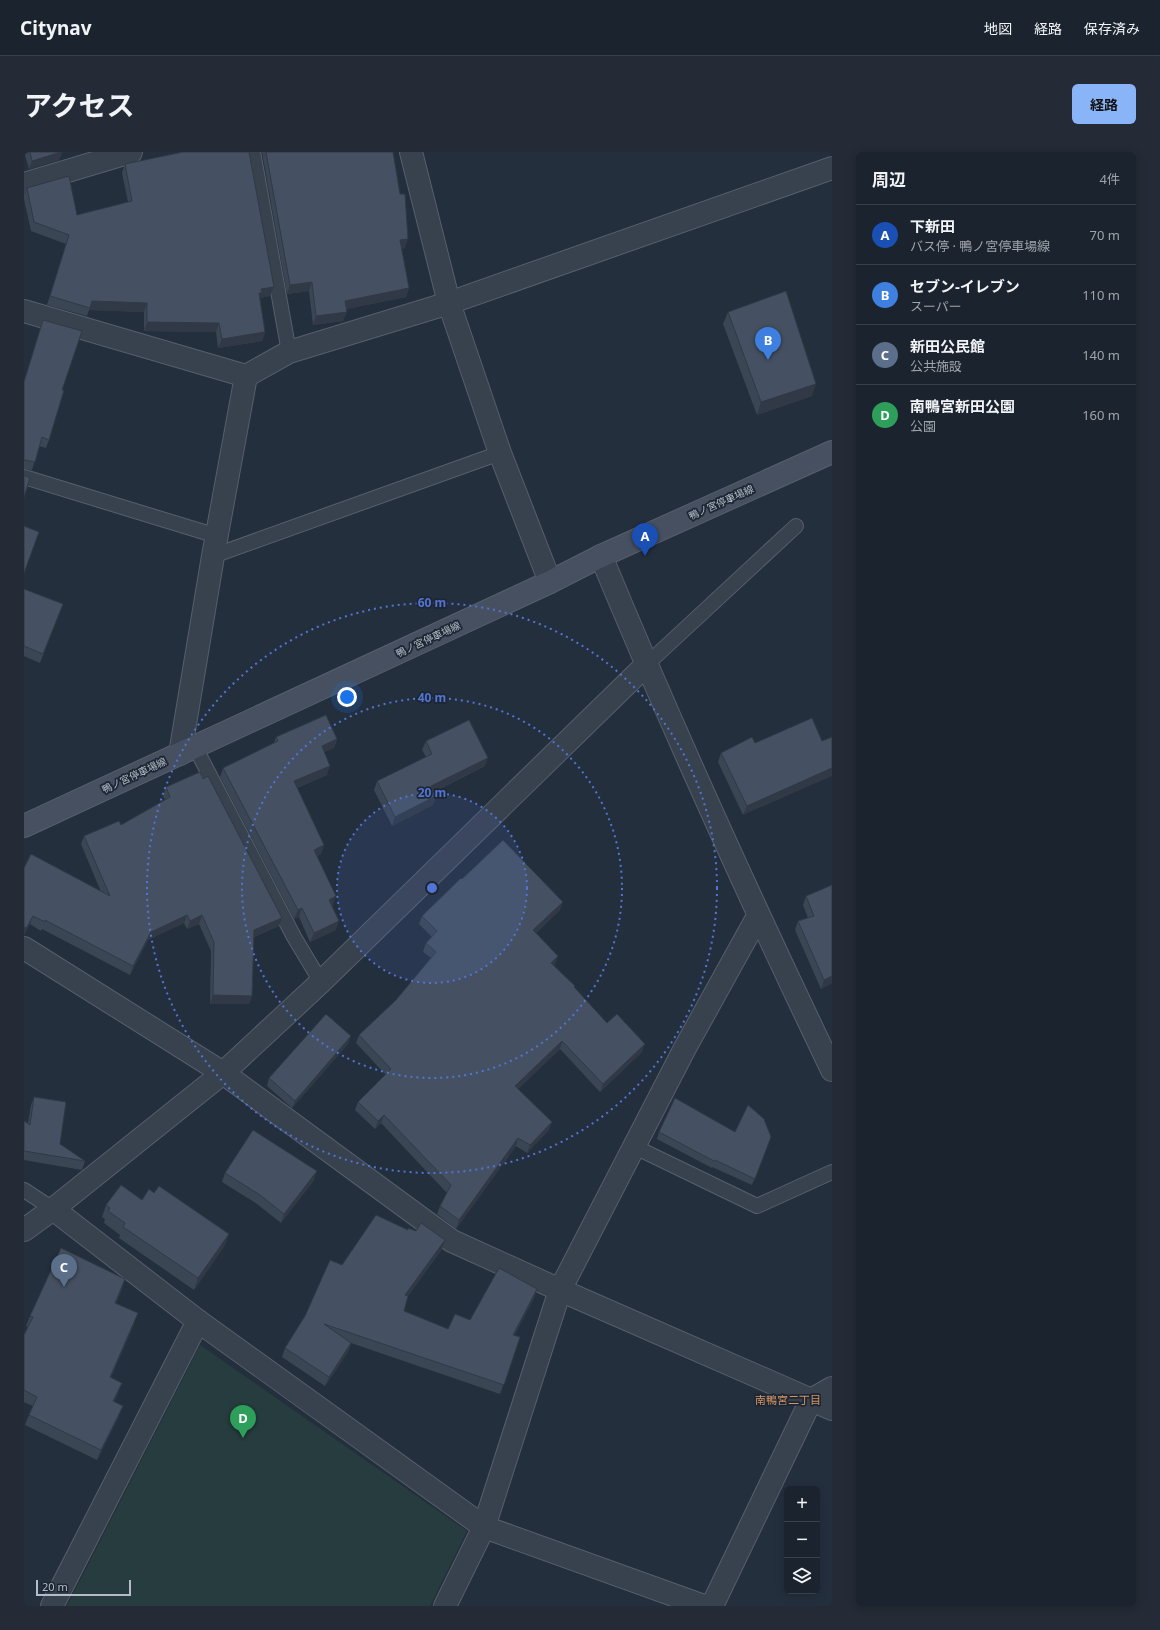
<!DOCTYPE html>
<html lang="ja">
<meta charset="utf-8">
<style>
:root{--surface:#1b232e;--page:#242b36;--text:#f1f3f6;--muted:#a0a4aa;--line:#39404a;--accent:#8ab4f8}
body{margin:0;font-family:"Noto Sans","Noto Sans JP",sans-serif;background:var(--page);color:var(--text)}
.controls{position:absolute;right:12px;bottom:12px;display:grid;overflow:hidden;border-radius:6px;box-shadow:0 2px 10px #0003}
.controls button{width:36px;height:36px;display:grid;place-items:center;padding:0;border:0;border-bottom:1px solid var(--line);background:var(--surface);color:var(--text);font:20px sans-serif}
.scale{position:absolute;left:12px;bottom:10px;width:95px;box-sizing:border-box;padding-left:4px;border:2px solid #b4bcc9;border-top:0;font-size:11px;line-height:14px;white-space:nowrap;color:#b4bcc9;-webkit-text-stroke:3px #1d2633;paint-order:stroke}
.you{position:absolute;left:323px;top:545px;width:14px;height:14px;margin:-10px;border:3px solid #fff;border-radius:50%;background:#1a73e8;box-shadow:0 0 0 6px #1a73e833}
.badge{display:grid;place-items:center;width:26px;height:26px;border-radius:50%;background:var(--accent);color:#fff;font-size:13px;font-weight:700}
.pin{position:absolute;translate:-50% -33px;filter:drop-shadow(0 1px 2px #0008)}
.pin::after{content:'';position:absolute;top:21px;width:14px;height:12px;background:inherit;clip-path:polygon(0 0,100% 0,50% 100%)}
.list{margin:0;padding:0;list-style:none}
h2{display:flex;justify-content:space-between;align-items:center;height:52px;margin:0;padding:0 16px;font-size:17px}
h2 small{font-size:13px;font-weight:400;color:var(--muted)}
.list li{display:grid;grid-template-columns:26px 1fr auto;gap:12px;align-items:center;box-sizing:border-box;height:60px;padding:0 16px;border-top:1px solid var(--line)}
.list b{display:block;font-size:15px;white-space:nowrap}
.list p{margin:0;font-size:13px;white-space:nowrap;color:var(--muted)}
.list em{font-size:13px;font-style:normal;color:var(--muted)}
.icon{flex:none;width:22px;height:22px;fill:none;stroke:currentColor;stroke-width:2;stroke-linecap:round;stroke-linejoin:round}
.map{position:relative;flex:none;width:808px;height:1454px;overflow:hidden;border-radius:6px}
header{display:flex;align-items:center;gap:24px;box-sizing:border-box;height:56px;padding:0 20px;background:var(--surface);border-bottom:1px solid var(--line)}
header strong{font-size:19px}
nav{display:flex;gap:22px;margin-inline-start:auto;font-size:14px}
.intro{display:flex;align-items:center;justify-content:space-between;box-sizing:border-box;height:96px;padding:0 24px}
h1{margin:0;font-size:28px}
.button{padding:10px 18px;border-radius:6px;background:var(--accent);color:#111;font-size:14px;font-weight:700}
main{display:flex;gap:24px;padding:0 24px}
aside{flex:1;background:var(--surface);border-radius:6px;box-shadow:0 2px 10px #0003}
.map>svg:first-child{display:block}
.green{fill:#263c3f}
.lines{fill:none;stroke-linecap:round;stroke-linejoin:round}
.lane-casing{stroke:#565f6c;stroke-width:16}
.street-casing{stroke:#565f6c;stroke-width:24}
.secondary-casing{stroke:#565f6c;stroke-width:24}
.lane{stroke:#38414e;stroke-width:14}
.street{stroke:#38414e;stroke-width:22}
.secondary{stroke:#465061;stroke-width:22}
.wall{fill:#3b4654}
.shaded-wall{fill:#303945}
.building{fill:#455162;stroke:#303945}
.ring{fill:none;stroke:#5274d3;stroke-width:2;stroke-dasharray:2 4}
.labels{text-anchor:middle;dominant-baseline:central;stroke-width:3.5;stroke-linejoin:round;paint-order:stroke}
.street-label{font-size:10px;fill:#b4bcc9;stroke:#1d2633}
.neighbourhood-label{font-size:11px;fill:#d59563;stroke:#1d2633}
.centre{fill:#5274d3;stroke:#1d2633;stroke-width:2}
.ring-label{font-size:12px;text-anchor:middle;font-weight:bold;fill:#5274d3;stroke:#1d2633;stroke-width:3.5;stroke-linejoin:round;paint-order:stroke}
</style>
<header>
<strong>Citynav</strong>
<nav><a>地図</a><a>経路</a><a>保存済み</a></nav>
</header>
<div class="intro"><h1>アクセス</h1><a class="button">経路</a></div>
<main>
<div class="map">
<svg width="808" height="1454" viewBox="0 0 808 1454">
<rect width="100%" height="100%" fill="#242f3e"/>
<!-- green -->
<path class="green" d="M176,1193L443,1379L406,1454H43Z"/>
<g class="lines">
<!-- lane casing -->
<g class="lane-casing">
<g id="lane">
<path d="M229,0L265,200"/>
<path d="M0,325L193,384"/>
<path d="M189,404L476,301"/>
<path d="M622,513L772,374"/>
<path d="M171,595L270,785L297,830"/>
<path d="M611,995L733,1054L808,1020"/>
<path d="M0,1038L29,1057"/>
</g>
</g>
<!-- street casing -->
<g class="street-casing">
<g id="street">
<path d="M387,0L425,151L476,301L526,430"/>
<path d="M0,32L107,0"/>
<path d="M0,159L222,224"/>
<path d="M577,404C649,578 727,749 808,918"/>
<path d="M156,602L189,404L222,224L265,200L425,151L808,16"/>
<path d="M0,796L199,921L428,1089L536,1138L808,1257"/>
<path d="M29,1057L174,1169"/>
<path d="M0,1078L29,1057L199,921L297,830L622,513"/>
<path d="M28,1454L174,1169L460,1375L680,1454"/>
<path d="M421,1454L460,1375L536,1138L661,896L734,764"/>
<path d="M688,1454L787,1248L808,1236"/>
</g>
</g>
<!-- secondary casing -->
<g class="secondary-casing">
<path id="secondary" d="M0,674L526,430L577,404L808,300"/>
</g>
<!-- lane -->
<use href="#lane" class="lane"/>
<!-- street -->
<use href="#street" class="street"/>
<!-- secondary -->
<use href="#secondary" class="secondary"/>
</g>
<!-- wall -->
<g class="wall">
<path d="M0,0H38L35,8L5,17Z"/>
<path d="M156,0H225L246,144L236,146L241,180L238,189L194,196L192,180L120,179V160L65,158L63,164L23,153L42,92L7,79L0,47V44L3,36L53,63L104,50L98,21L101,12L156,1Z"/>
<path d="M238,0H369L381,96L377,97L385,136L382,145L322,157L319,169L289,173L285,139L263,142Z"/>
<path d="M704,160L788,244L733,263L699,172Z"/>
<path d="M19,168L38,238L25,288L22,296L15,294L8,318L0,317V229Z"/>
<path d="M0,437L39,452L16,511L0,504Z"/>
<path d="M788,566L719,663L694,610L697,601L731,591Z"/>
<path d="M252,585L313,587L310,596L300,600L303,623L273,636L300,693L297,702L293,704L309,753L308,754L312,778L286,790L275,765L270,767L196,625L199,616L250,591Z"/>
<path d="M402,589L461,614L410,640L412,644L409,653L368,674L350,638L353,629L402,605L398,598Z"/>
<path d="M142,635L255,774L230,785L228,844L225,852H186L187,799L175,772L163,777L160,771L124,788L106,823L18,777L17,779L6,772L0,783V716L77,740L57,692L60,684L97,673L141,648L139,644Z"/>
<path d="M438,727L536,758L512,781L534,804L530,813L583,871L618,900L576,940L536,897L494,937L525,978L503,1001L492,994L432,1077L413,1062L416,1054L423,1041L357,971L351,977L331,958L334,950L362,923L332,891L335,883L372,848L407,806L399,800L402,791L408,785L395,772L398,764Z"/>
<path d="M808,733V831L797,837L771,778L774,769L784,766L779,753L782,744Z"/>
<path d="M324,892L268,956L243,934L245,926Z"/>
<path d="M10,945L36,992L61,1009L58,1018L0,1008V969L4,971L7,953Z"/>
<path d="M635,980H711L747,985L728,1033L688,1015V1016L633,987Z"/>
<path d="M201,1021L290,1028L257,1071L233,1052L198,1030Z"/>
<path d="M118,1048L201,1093L170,1138L95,1086L96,1083L80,1071L81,1067L78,1065L82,1053Z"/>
<path d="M418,1097L384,1144L380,1159L424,1177L446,1168L510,1146L490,1184L496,1185L476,1242L327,1191L324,1200L301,1234L258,1205L261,1196L281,1164L318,1113Z"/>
<path d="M98,1137L92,1151L110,1172L87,1225L94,1241L90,1250L95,1264L73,1308L1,1273L5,1263L9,1254L0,1250V1183L4,1175L2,1174L6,1164Z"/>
</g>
<!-- shaded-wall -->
<g class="shaded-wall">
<path d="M37,0H38L35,8L5,17L8,9Z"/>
<path d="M384,87L381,96L372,97L376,88Z"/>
<path d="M288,130L285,139L263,142L266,133Z"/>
<path d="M250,135L246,144L236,146L235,150H232L237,137Z"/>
<path d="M385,136L382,145L318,158L321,149Z"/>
<path d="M68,149L123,151L120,160L65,158Z"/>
<path d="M323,160L319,169L289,173L292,164Z"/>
<path d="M123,170L195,171L192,180L120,179Z"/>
<path d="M241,180L238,189L194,196L198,187Z"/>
<path d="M792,232L788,244L733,263L737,250Z"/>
<path d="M313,587L310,596L294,603L298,594Z"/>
<path d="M464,606L461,614L403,643L407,634Z"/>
<path d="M306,614L303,623L266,638L270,629Z"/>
<path d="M808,616V624L719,663L723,654Z"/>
<path d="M412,644L409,653L368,674L371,665Z"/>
<path d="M300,693L297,702L287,707L290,698Z"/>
<path d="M312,744L309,753L302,757L305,748Z"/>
<path d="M539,750L536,758L506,786L509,778Z"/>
<path d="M278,756L275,765L270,767L274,758Z"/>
<path d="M163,763L160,771L124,788L106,823L109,814L127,780Z"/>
<path d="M178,763L175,772L163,777L166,769Z"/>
<path d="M9,764L6,772L0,783V776Z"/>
<path d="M258,766L255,774L227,786L230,778Z"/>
<path d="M315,769L312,778L286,790L290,781Z"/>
<path d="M534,804L531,813L524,819L527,811Z"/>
<path d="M808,824V831L797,837L800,828Z"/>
<path d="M189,843L228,844L225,852H186Z"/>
<path d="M327,884L324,892L268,956L271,949Z"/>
<path d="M538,889L536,897L488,943L491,934Z"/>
<path d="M621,892L618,900L576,940L579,932Z"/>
<path d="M360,963L357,971L351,977L354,969Z"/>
<path d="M528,970L525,978L503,1001L506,993Z"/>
<path d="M494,986L492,994L432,1077L435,1068Z"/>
<path d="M293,1019L290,1028L257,1071L260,1062Z"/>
<path d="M205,1082L201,1093L170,1138L174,1126Z"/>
<path d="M421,1088L418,1097L378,1152L381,1143Z"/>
<path d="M101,1127L98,1137L87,1161L91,1151Z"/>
<path d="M513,1137L510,1146L486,1192L489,1183Z"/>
<path d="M114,1161L110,1172L82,1235L86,1225Z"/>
<path d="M327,1191L324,1200L301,1234L305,1225Z"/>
<path d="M98,1231L94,1241L86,1259L89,1249Z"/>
<path d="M99,1254L95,1264L73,1308L77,1298Z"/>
</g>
<!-- building -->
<g class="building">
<path d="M6,0H37L8,9Z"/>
<path d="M159,0H225L250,135L237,137L238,141H235L241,180L198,187L195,171L123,170V151L68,149L66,156L26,144L45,83L10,70L3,36L45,24L53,63L108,49L101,12Z"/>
<path d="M242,0H369L376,42H381L384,87L376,88L385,136L321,149L323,160L292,164L288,130L266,133Z"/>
<path d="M762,139L792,232L737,250L704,160Z"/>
<path d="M19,168L58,179L38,238H40L25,288L18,285L11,310L1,308L0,309V230Z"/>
<path d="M0,323L6,326L0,345Z"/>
<path d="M0,374L15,380L0,421Z"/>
<path d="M0,437L39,452L19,502L0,494Z"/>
<path d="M302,563L313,587L298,594L306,614L270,629L300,693L290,698L312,744L305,748L315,769L290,781L278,756L274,758L199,616L254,589L252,585Z"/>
<path d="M788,566L798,589L808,585V616L723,654L697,601L728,585L731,591Z"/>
<path d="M445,568L464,606L407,634L412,644L371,665L353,629L408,602L402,589Z"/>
<path d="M176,620L179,627L184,624L258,766L230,778L228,844L189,843L190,790L178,763L166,769L163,763L127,780L109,814L21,768V770L9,764L3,775L0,776V716L7,702L86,744L60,684L95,669L97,673L146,645L142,635Z"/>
<path d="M479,688L539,750L509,778L534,804L527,811L551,834L550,835L583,871L593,862L621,892L579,932L538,889L491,934L528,970L506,993L494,986L435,1068L416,1054L427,1033L360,963L354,969L334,950L367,917L335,883L372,848L412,800L402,791L413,779L398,764L437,726L438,727Z"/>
<path d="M808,733V824L800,828L774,769L790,764L782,744Z"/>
<path d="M302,862L327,884L271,949L245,926Z"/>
<path d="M10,945L42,950L36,992L61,1009L0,999V969L6,973Z"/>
<path d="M651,946L711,980L724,953L740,967L747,985L731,1027L691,1008L690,1009L635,980Z"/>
<path d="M229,978L293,1019L260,1062L236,1043L201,1021Z"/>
<path d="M97,1033L118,1048L125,1037L130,1041L135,1034L205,1082L174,1126L99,1075L101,1071L84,1059L86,1056L82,1053Z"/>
<path d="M352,1063L384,1078V1076L392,1079L397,1071L421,1088L381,1143L384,1144L380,1159L424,1177L431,1162L446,1168L475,1116L513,1137L489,1183L496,1185L480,1233L300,1172L327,1191L305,1225L261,1196L281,1164L306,1108L318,1113Z"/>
<path d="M37,1096L101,1127L91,1151L114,1161L86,1225L98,1231L89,1249L99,1254L77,1298L5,1263L13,1245L0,1238V1183L9,1165L6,1164Z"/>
</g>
<!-- distance rings -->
<circle cx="408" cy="736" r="95" fill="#5274d3" fill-opacity=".12"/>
<g class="ring">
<circle cx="408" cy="736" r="95"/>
<circle cx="408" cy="736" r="190"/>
<circle cx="408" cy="736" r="285"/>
</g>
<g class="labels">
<!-- street labels -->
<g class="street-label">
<text transform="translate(697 350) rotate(-24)">鴨ノ宮停車場線</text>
<text transform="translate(404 487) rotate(-25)">鴨ノ宮停車場線</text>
<text transform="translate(110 623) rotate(-25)">鴨ノ宮停車場線</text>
</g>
<!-- neighbourhood labels -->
<g class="neighbourhood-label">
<text x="764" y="1247">南鴨宮二丁目</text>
</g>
</g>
<circle cx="408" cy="736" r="6" class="centre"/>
<g class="ring-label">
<text x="408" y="455">60 m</text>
<text x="408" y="550">40 m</text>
<text x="408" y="645">20 m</text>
</g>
</svg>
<div class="controls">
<button>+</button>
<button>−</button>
<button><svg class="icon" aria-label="layers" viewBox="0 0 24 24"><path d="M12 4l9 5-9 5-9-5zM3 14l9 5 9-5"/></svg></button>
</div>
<div class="scale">20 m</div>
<div class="you"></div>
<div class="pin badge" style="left:621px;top:404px;background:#1a4fb4">A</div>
<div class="pin badge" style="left:744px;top:208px;background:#3f7fe0">B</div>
<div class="pin badge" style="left:40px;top:1135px;background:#5c6f8a">C</div>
<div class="pin badge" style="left:219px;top:1286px;background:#2e9e5b">D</div>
</div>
<aside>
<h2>周辺<small>4件</small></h2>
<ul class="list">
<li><span class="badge" style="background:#1a4fb4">A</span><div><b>下新田</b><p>バス停 · 鴨ノ宮停車場線</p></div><em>70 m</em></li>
<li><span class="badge" style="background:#3f7fe0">B</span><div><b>セブン-イレブン</b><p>スーパー</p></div><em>110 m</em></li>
<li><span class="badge" style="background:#5c6f8a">C</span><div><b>新田公民館</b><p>公共施設</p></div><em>140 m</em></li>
<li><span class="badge" style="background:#2e9e5b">D</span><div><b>南鴨宮新田公園</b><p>公園</p></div><em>160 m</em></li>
</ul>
</aside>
</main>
